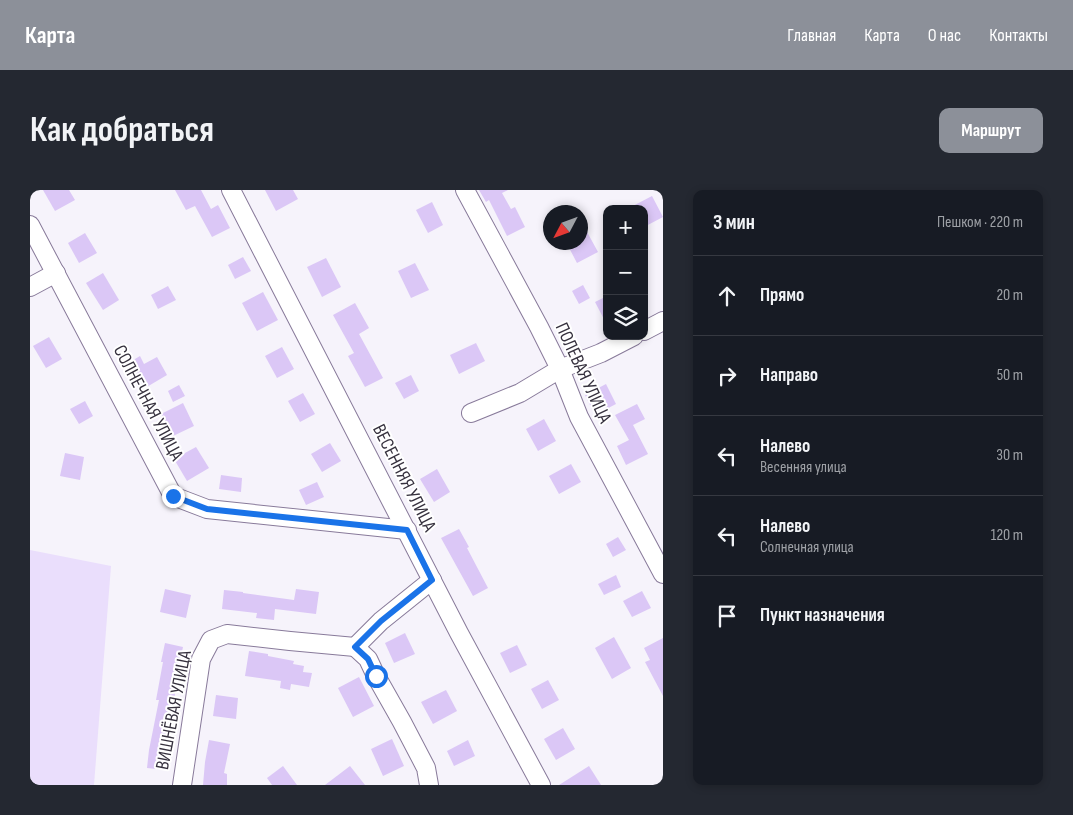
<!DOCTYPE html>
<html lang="ru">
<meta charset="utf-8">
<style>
:root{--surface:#171b24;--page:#242831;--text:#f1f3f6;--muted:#9ea1a6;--line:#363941;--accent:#8c9099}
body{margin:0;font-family:"Sofia Sans Condensed",sans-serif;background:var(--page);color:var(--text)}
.controls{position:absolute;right:15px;top:15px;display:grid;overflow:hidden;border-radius:10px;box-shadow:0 2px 8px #0003}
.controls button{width:45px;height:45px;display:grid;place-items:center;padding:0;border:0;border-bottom:1px solid var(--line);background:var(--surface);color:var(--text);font:25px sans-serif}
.compass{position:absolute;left:513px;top:15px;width:45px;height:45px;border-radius:50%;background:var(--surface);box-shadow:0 2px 8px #0003;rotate:229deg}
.stop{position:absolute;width:15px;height:15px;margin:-11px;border:4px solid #1a73e8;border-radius:50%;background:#fff}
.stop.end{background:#1a73e8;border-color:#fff;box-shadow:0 1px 5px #0008}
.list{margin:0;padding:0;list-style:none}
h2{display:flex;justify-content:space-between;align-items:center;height:65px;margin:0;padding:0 20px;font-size:21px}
h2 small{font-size:16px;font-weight:400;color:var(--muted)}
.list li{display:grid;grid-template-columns:32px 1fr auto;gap:15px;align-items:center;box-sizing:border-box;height:80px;padding:0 20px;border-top:1px solid var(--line)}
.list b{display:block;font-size:19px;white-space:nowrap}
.list p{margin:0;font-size:16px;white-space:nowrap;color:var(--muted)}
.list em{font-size:16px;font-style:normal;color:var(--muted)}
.icon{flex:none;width:28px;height:28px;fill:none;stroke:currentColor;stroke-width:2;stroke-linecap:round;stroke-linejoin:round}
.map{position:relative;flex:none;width:633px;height:595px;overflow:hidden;border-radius:10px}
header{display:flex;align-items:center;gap:30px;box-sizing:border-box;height:70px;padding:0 25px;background:var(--accent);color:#fff}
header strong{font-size:24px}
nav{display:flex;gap:28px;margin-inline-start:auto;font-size:18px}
.intro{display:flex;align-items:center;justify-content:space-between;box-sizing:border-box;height:120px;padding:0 30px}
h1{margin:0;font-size:35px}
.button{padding:12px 22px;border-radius:10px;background:var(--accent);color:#fff;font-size:18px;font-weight:700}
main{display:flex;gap:30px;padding:0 30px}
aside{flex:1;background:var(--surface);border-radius:10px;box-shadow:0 2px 8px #0003}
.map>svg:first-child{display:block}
.green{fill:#eadefc}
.building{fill:#dbc7f6}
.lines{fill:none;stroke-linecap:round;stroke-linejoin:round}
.minor-casing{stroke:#887a9a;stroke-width:20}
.minor{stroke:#fff;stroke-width:18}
.route{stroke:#1a73e8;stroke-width:6}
.labels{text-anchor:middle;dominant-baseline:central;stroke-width:4;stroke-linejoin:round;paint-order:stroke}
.street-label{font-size:19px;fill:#36313e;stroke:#fff}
</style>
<header>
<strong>Карта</strong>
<nav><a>Главная</a><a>Карта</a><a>О нас</a><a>Контакты</a></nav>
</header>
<div class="intro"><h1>Как добраться</h1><a class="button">Маршрут</a></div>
<main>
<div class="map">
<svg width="633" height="595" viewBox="0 0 633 595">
<rect width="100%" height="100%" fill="#f6f3fb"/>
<!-- green -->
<path class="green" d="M0,360L81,376L64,595H0Z"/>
<!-- building -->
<g class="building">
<path d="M13,0H39L45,10L25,21Z"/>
<path d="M145,0H171L181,19L188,15L200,38L182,47L165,16L156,20Z"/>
<path d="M235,0H263L268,9L246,21Z"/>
<path d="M449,0H478L472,3L481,19L485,17L495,37L477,46L459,10L456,12Z"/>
<path d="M622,6L633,27L614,37V19H597Z"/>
<path d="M402,12L413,35L398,43L386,20Z"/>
<path d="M550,29L568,62L547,73L536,52H550Z"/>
<path d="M55,43L67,63L49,73L38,53Z"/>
<path d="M213,67L221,81L205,89L198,75Z"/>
<path d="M296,68L311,97L292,107L277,77Z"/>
<path d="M385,73L399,100L381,108L368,81Z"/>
<path d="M73,83L89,110L73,120L56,93Z"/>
<path d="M553,95L560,108L549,114L542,101Z"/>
<path d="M138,96L146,110L128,119L121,105Z"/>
<path d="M233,102L248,130L227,141L212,113Z"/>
<path d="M577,106V135L565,112Z"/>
<path d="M325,113L339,138L329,144L353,188L335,197L318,166L324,163L303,125Z"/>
<path d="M19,147L32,169L16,178L3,156Z"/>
<path d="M446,153L455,171L429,184L420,165Z"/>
<path d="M252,157L264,179L247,188L235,166Z"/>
<path d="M110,166L114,174L127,167L137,185L110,201L95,175Z"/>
<path d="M381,185L389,201L374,209L365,193Z"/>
<path d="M576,194L586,214L565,225L555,205Z"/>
<path d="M149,195L155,206L143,212L138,201Z"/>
<path d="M273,203L285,224L270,232L258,211Z"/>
<path d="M55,211L63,226L49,234L40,219Z"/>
<path d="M153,213L164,236L143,246L131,224Z"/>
<path d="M607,214L615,229L603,235L618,264L596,275L587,256L599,250L585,225Z"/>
<path d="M514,229L526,251L508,261L496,239Z"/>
<path d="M300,253L311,271L292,282L281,264Z"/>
<path d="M166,257L179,278L157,291L144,269Z"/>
<path d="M35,263L54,267L50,290L30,286Z"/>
<path d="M541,274L551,292L529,304L519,286Z"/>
<path d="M407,279L420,302L404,312L390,289Z"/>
<path d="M191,285L212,288L211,302L189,299Z"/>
<path d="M287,292L294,307L276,315L269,300Z"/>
<path d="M429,339L439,357L437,358L458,398L443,406L411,348Z"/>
<path d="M588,347L596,360L583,367L576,354Z"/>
<path d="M586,385L591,397L574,405L568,394Z"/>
<path d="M135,399L161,405L156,428L130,422Z"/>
<path d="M266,399L289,402L286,424L245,419L244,430L226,428L227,423L192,419L194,400L213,402V403L264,410Z"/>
<path d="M612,401L621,418L602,427L593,411Z"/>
<path d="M375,443L385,464L364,473L355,453Z"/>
<path d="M584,447L601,478L582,489L565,458Z"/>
<path d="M633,448V506L615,472L620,470L614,458Z"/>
<path d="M135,453L153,457L145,493H147L141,526L144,527L141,544H140L136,580L117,578L119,560L129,510H126L133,472H131Z"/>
<path d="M487,455L497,475L480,483L470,463Z"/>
<path d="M219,461L238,464V466L264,471L263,474L274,476L273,482L282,483L279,497L261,494L260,500L250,498L251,491L215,486Z"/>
<path d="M329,487L344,516L323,527L308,498Z"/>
<path d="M518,490L529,510L512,519L501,499Z"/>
<path d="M416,500L427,521L403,534L391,512Z"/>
<path d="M186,505L208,508L206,529L183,526Z"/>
<path d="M533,538L545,559L526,570L514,549Z"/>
<path d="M362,549L374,576L353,586L341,559Z"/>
<path d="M179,550L200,554L194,583L197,584V595H173L175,572Z"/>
<path d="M438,550L445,566L424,576L417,561Z"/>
<path d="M253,576L267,595H242L237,588Z"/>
<path d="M320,576L335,595H295Z"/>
<path d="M559,576L571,595H529Z"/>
</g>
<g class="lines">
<!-- minor casing -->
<g class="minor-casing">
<g id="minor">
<path d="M201,0L429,443L511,595"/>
<path d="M435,0L509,137L530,179L549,227L633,384"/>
<path d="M0,35L143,306L177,319L377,340"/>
<path d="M0,97L26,83"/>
<path d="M614,141L633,131"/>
<path d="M441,223L490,203L530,179L571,163L604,146"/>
<path d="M152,595L171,469L181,450L197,444L260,451L325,457"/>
<path d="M399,595L396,578L372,532L346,486L338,469L325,457L351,431L402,390"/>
</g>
</g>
<!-- minor -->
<use href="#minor" class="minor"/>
</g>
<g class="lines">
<!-- route -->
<path class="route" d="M143,306L177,319L377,340L402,390L351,431L325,457L338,469L346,486"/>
</g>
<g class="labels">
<!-- street labels -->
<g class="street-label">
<text transform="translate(553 183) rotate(65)">ПОЛЕВАЯ УЛИЦА</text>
<text transform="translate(118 213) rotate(62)">СОЛНЕЧНАЯ УЛИЦА</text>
<text transform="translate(374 288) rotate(63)">ВЕСЕННЯЯ УЛИЦА</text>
<text transform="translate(144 520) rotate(-79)">ВИШНЁВАЯ УЛИЦА</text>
</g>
</g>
</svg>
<div class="controls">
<button>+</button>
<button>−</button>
<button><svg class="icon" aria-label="layers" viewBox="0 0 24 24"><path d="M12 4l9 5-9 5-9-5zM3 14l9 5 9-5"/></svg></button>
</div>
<svg class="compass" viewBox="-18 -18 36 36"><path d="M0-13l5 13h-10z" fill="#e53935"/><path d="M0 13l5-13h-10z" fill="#9ea1a6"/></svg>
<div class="stop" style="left:346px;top:486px"></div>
<div class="stop end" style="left:143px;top:306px"></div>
</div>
<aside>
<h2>3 мин<small>Пешком · 220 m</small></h2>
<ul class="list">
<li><svg class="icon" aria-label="ahead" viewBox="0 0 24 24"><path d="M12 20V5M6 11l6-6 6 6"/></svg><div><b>Прямо</b></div><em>20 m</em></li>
<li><svg class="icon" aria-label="right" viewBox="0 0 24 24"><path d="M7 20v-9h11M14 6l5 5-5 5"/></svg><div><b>Направо</b></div><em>50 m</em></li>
<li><svg class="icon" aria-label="left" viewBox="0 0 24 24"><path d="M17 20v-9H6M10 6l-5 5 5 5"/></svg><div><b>Налево</b><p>Весенняя улица</p></div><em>30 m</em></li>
<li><svg class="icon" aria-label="left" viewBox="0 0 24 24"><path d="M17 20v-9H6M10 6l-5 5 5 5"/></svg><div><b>Налево</b><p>Солнечная улица</p></div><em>120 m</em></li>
<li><svg class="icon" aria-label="arrive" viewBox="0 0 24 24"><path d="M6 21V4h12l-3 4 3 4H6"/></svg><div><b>Пункт назначения</b></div></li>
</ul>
</aside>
</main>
